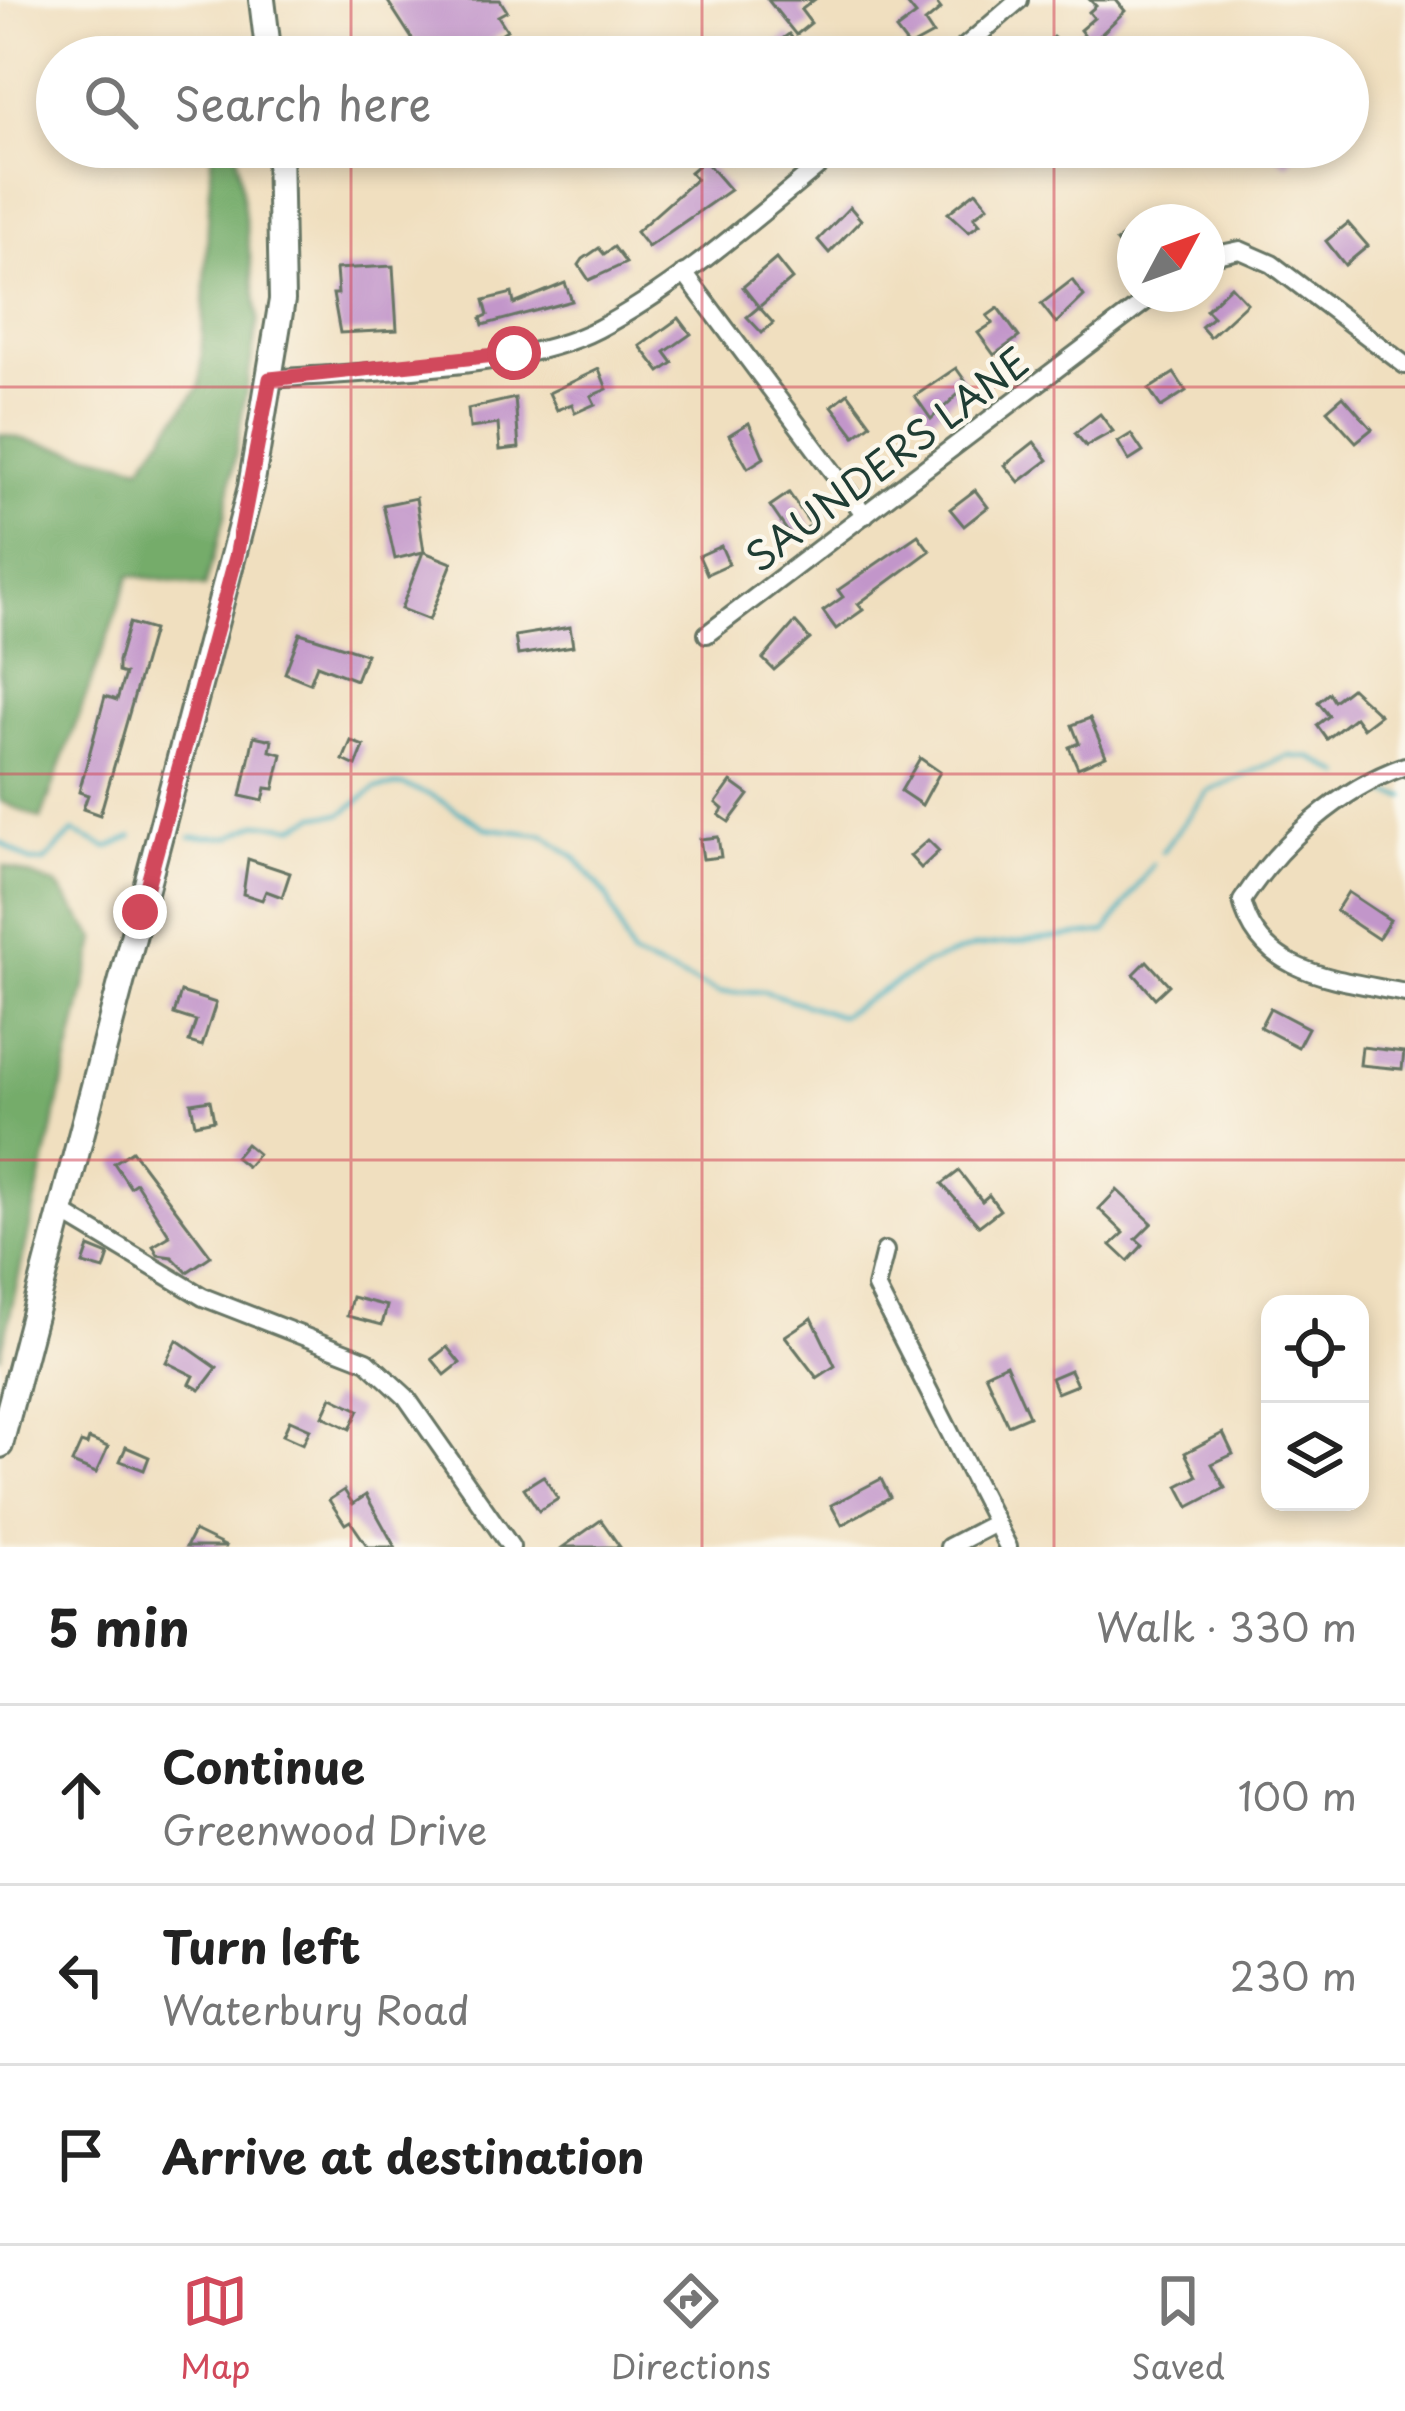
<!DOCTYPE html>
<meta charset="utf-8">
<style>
:root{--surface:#fff;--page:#f6f6f6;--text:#222;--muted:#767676;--line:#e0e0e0;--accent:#d1495b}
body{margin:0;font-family:"Playpen Sans",sans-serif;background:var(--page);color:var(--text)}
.controls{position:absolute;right:36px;bottom:36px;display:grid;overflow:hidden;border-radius:24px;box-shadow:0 6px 18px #0003}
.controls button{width:108px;height:108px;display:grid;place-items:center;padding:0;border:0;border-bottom:3px solid var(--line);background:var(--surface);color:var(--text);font:60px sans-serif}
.compass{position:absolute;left:1117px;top:204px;width:108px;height:108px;border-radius:50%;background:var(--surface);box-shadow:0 6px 18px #0003;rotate:49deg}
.stop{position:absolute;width:36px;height:36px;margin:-27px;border:9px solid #d1495b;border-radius:50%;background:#fff}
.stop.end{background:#d1495b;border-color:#fff;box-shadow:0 3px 12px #0008}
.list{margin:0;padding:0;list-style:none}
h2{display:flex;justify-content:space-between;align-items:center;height:156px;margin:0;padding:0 48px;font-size:51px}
h2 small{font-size:39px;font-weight:400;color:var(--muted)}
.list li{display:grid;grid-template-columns:78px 1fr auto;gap:36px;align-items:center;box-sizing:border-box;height:180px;padding:0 48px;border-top:3px solid var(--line)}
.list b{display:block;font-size:45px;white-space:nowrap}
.list p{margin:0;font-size:39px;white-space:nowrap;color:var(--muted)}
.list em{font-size:39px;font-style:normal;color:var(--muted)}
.icon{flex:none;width:66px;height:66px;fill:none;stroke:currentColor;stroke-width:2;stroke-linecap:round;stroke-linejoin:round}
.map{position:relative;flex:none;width:1405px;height:1547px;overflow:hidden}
.search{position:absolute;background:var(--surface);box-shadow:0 6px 18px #0003;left:36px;right:36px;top:36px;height:132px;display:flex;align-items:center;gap:30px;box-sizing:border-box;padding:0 42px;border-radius:66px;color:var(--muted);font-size:45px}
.sheet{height:696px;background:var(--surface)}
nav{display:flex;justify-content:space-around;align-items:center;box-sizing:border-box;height:168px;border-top:3px solid var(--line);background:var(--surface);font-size:33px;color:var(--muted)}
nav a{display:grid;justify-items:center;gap:6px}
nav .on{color:var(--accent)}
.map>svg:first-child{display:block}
.forest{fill:#74ac6a;stroke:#4a744f;stroke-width:3}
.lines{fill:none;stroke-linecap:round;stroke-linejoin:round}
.stream{stroke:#41afbe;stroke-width:4.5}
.building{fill:#c296ca}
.minor-casing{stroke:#687665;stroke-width:22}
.primary-casing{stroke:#687665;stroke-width:30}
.minor{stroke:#fff;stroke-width:16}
.primary{stroke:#fff;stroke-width:24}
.route{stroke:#d1495b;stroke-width:15}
.grid{fill:none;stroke:#d1495b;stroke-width:3;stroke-opacity:0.55}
.labels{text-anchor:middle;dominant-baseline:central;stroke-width:9;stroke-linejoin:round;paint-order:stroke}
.street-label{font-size:39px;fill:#1f3d34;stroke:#fbf7ec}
</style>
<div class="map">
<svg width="1405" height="1547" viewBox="0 0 1405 1547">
<rect width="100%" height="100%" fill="#fbf7ec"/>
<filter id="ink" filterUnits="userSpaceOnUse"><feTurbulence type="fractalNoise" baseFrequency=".00833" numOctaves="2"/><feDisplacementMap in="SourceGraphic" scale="24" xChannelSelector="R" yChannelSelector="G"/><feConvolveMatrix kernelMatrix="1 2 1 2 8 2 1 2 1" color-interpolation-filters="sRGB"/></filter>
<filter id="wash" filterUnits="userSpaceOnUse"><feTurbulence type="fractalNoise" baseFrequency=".004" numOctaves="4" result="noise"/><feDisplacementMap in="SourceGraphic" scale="48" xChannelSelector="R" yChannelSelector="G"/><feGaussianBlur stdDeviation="2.7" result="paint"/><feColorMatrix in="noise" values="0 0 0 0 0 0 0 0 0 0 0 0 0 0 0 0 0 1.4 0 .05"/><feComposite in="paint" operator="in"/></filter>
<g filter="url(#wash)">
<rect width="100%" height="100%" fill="#f0dfbf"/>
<!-- forest -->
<g class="forest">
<path d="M212,147H236L258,319L225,517L205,587L130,575L41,819L0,801V434L141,466L200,386Z"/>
<path d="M4,866L57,885L96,939L0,1358Z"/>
</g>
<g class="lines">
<!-- stream -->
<g class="stream">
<path d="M1386,793L1405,797"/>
<path d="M190,837H230L259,823L294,827L316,816L342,814L376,788L403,785L433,796L486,828L544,835L576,858L607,896L632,957L720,993L763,991L840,1016L926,964L973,947L1106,932L1153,864"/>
<path d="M0,842L30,861L44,862L73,832L108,848L132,837"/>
<path d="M1162,852L1208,791L1288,756L1312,758L1343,775"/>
</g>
</g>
<g id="blocks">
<!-- building -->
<g class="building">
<path d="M387,0H500L507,11L498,16L507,30L464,57H424Z"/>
<path d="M768,0H814L801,10L811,23L796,35Z"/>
<path d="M904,0H934L941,9L925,22L933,34L909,47L896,30L916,15Z"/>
<path d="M1090,0H1116L1125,11L1091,44L1080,30L1094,18L1089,12L1096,6Z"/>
<path d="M789,34L807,57H784L774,45Z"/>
<path d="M1053,37L1075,57H1034Z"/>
<path d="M1264,147H1301L1288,165Z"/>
<path d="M704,160L730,190L648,247L636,232L696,179L690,172Z"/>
<path d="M976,191L988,206L974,217L980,224L969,232L948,213Z"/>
<path d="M850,207L861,220L829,253L818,240Z"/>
<path d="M1348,223L1368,246L1345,265L1326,241Z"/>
<path d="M1135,228V268L1116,242Z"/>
<path d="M614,247L626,263L589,280L579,265L583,259L599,248L604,254Z"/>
<path d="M776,259L792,279L759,307L773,323L762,333L747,317L759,307L743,287Z"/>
<path d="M393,266L397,330L340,333L333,294H338L336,269Z"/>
<path d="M1072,280L1084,296L1056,323L1041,304Z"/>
<path d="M565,283L572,301L483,325L481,318L488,315L484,300L512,293L514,304Z"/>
<path d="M1231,286L1247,303L1210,337L1201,327L1213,317L1206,310Z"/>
<path d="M998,308L1019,337L994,355L978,333L993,323L987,316Z"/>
<path d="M679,318L691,334L665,352L673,363L660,372L640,346Z"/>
<path d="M956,368L968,385L931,419L915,396Z"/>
<path d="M599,369L607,389L591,396L595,404L575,413L572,404L557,410L549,393Z"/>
<path d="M1174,373L1186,391L1161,407L1149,389Z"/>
<path d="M848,393L871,424L855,436L832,406Z"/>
<path d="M1343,396L1372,429L1356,442L1327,410Z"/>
<path d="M515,398L519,448L500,450L498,424L470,428L468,409Z"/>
<path d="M1100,414L1113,431L1086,446L1075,433Z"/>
<path d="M749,423L764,458L748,468L729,435Z"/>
<path d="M1131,434L1143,452L1129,461L1118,442Z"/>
<path d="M1034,442L1048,460L1019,482L1005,465Z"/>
<path d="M975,490L988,507L964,526L950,509Z"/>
<path d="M789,493L811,525L792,538L770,506Z"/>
<path d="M416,498L424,552L452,563L429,620L401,609L423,552L395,559L383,505Z"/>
<path d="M918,535L930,551L858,604L863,610L836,629L823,611L843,597L838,590Z"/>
<path d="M721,546L729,564L707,574L699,556Z"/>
<path d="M795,622L810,639L774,670L763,659Z"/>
<path d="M129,623L153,630L100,815L83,809L88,795L79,792L105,696L117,700L125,674L118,672V661Z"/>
<path d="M570,627L573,646L518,655L515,636Z"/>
<path d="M300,633L366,654L356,680L317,665L310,683L285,673Z"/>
<path d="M1351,688L1380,715L1363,728L1355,717L1327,739L1317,725L1329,716L1318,702L1329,693L1334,701Z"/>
<path d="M1090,718L1106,756L1078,768L1069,747L1079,743L1072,725Z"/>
<path d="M254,736L272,740L270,751L282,754L274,789L266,788L263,801L241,796Z"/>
<path d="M351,741L364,746L356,766L343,760Z"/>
<path d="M920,758L940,772L922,805L901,791Z"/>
<path d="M731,782L749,795L729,822L719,815L723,809L716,803Z"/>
<path d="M718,837L721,857L703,859L700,839Z"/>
<path d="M928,840L939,851L921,868L910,856Z"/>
<path d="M248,859L290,873L282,897L266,891L262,900L243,894Z"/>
<path d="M1348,892L1390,920L1378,939L1336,911Z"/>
<path d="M1147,961L1169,985L1155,998L1134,974Z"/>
<path d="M181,992L216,1003L202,1046L189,1042L196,1021L174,1014Z"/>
<path d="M1270,1008L1308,1028L1298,1047L1260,1027Z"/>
<path d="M1362,1047L1404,1052L1402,1069L1360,1065Z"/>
<path d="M210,1100L214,1120L195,1124L191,1103Z"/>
<path d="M246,1144L258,1154L247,1167L235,1157Z"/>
<path d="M132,1151L211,1256L187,1272L172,1257L158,1255L153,1246L170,1236L136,1183L130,1187L114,1163Z"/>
<path d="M959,1171L982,1201L989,1195L1000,1210L979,1226L942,1184Z"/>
<path d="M1117,1190L1152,1223L1136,1239L1143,1245L1128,1261L1111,1245L1124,1233L1099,1209Z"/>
<path d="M89,1247L109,1255L104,1270L83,1264Z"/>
<path d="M352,1297L387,1306L382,1325L347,1316Z"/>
<path d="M812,1318L835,1366L817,1378L785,1336Z"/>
<path d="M177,1340L217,1368L200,1390L190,1384L194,1376L166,1362Z"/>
<path d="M447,1347L460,1363L445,1375L432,1359Z"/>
<path d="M1006,1364L1029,1416L1008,1425L985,1374Z"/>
<path d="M1070,1370L1077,1385L1057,1393L1051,1378Z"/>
<path d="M332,1397L359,1410L350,1429L323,1416Z"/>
<path d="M290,1420L310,1429L303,1444L283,1435Z"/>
<path d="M1223,1433L1233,1454L1212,1464L1225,1488L1189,1507L1178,1486L1197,1476L1185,1453Z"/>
<path d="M89,1439L108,1447L96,1473L72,1463L81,1443L87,1445Z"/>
<path d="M126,1447L149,1457L144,1470L120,1461Z"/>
<path d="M543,1476L558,1499L539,1511L524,1488Z"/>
<path d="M881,1479L890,1497L842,1525L831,1505Z"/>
<path d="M344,1490L353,1504L366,1495L395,1547H368L350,1521L345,1524L329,1500Z"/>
<path d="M601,1520L620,1547H563Z"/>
<path d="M194,1531L227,1547H186Z"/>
</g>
</g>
</g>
<g filter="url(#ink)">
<use href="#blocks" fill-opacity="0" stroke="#687665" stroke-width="3"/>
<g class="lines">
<!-- minor casing -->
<g class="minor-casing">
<g id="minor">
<path d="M953,57L1019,0"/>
<path d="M1207,257L1240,250L1272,264L1405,365"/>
<path d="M684,273L865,515"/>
<path d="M270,379C361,371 518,371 598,329C684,284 766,208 842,147"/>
<path d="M707,634L1155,294"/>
<path d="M1405,766C1339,789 1280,843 1242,901C1260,976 1339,979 1405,993"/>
<path d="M58,1210L203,1297L367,1361L406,1397L511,1547"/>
<path d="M885,1251L876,1287L1008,1547"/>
<path d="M949,1547L995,1523"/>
</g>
</g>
<!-- primary casing -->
<g class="primary-casing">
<g id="primary">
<path d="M262,0L269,57"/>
<path d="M0,1445L251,487L282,300L279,147"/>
</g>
</g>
<!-- minor -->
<use href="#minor" class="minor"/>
<!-- primary -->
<use href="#primary" class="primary"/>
</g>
</g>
<g class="lines" filter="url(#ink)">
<!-- route -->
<path class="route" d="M140,912L236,557L270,379L514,353"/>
</g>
<!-- grid -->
<path class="grid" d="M351,0V57M702,0V57M1054,0V57M351,147V1547M702,147V1547M1054,147V1547M0,387H1405M0,774H1405M0,1160H1405"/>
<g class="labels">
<!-- street labels -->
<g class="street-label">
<text transform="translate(886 458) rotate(-37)">SAUNDERS LANE</text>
</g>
</g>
</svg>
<div class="controls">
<button><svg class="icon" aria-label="locate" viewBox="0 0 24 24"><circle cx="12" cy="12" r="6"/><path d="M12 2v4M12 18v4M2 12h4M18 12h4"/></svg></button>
<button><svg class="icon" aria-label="layers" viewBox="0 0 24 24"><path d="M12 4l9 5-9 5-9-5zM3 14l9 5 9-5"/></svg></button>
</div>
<svg class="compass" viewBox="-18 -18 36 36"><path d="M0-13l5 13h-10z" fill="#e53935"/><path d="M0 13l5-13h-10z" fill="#767676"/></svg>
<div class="stop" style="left:514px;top:353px"></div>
<div class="stop end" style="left:140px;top:912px"></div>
<div class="search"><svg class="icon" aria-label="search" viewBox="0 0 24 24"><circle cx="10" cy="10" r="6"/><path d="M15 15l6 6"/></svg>Search here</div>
</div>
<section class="sheet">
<h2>5 min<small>Walk · 330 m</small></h2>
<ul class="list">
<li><svg class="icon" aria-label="ahead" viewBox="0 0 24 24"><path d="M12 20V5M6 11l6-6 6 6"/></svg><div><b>Continue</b><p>Greenwood Drive</p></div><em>100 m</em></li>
<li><svg class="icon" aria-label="left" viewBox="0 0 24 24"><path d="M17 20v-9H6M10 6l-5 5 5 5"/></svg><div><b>Turn left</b><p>Waterbury Road</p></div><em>230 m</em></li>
<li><svg class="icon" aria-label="arrive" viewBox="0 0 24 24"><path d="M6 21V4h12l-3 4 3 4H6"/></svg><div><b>Arrive at destination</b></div></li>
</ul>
</section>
<nav>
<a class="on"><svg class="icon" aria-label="map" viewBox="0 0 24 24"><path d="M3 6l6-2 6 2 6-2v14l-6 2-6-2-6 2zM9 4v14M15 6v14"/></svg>Map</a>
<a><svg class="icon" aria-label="directions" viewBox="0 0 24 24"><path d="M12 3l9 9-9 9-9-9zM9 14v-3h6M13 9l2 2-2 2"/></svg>Directions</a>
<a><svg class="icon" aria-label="saved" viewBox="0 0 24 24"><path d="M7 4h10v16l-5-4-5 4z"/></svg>Saved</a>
</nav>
